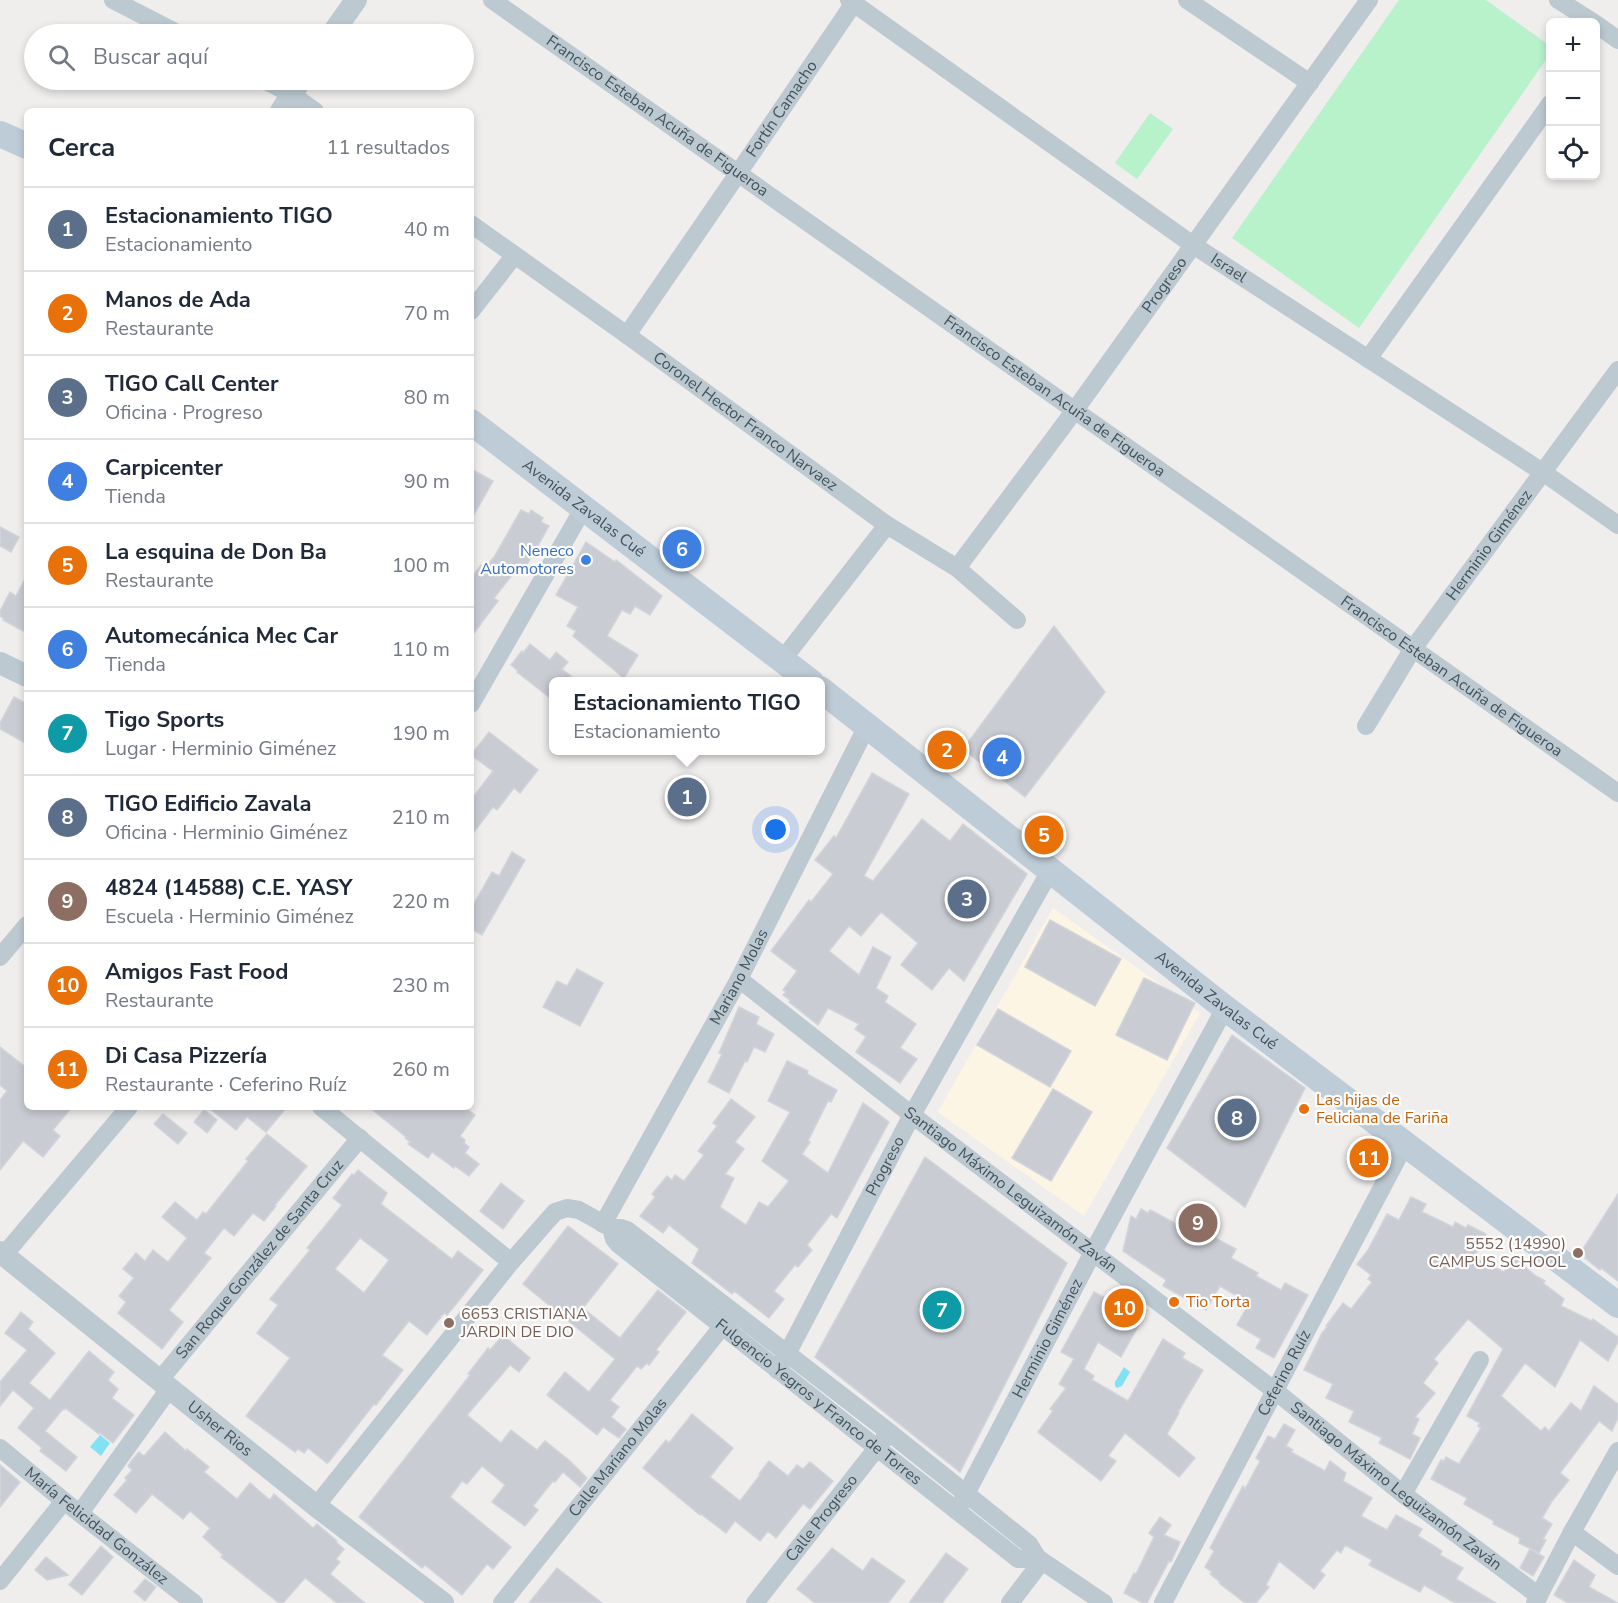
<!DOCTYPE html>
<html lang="es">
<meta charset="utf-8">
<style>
:root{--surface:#fff;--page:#f2f2f3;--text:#1f2937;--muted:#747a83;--line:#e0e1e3;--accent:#d93025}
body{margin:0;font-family:"Nunito Sans",sans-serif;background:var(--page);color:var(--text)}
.controls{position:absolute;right:18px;top:18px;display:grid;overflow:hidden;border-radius:9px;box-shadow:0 3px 9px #0003}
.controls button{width:54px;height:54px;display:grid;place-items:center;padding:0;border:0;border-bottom:2px solid var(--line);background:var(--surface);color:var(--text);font:30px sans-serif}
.you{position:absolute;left:776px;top:830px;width:21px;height:21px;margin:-15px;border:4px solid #fff;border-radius:50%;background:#1a73e8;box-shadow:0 0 0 9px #1a73e833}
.badge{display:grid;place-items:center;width:39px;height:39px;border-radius:50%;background:var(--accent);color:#fff;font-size:20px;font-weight:700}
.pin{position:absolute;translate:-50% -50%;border:3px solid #fff;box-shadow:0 2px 6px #0006}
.popup{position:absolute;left:549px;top:677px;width:276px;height:78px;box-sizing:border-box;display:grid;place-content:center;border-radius:9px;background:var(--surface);filter:drop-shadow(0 2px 4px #0005);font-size:20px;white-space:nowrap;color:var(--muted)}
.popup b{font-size:22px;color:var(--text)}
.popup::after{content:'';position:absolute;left:50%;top:100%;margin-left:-12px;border:12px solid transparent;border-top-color:var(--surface)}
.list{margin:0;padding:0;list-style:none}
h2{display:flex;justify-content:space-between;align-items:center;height:78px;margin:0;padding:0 24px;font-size:26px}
h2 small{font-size:20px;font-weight:400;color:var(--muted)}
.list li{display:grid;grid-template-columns:39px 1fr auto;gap:18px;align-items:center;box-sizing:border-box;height:84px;padding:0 24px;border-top:2px solid var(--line)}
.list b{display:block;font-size:22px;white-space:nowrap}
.list p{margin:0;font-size:20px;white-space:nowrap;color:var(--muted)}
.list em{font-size:20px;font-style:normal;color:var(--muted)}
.icon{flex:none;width:33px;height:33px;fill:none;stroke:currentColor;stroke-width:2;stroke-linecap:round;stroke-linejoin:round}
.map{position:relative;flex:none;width:1618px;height:1603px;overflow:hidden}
.search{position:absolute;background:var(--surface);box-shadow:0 3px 9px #0003;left:24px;top:24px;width:450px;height:66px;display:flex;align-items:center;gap:15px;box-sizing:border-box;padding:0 21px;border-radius:33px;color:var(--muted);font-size:22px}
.panel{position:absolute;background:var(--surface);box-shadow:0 3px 9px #0003;left:24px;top:108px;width:450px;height:1002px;border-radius:9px}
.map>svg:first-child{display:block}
.commercial{fill:#fdf5e4}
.green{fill:#b7f2cb}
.water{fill:#80e2f3}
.building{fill:#c9cdd3;stroke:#d1d4da;stroke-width:1.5;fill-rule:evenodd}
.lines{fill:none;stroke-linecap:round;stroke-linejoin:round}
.minor{stroke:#bcc9d1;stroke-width:18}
.tertiary{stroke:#bcc9d1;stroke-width:22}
.secondary{stroke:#beccd8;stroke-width:26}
.shop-dot{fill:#3f7fe0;stroke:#fff;stroke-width:2}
.food-dot{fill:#e8710a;stroke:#fff;stroke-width:2}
.education-dot{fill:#8d6e63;stroke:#fff;stroke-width:2}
.labels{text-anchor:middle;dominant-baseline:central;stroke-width:4.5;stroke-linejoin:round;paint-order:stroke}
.street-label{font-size:16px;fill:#44525c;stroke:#fff}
.shop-label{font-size:16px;fill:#366cbe;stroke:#fff;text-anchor:end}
.food-label{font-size:16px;fill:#c56008;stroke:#fff;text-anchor:start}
.education-label{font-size:16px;fill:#785e54;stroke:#fff;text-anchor:end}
</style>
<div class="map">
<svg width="1618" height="1603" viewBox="0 0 1618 1603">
<rect width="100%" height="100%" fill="#f0eded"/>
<!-- commercial -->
<path class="commercial" d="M1053,908L1200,1013L1084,1216L938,1112Z"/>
<!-- green -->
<g class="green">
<path d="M1399,0H1486L1550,46V54L1359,328L1232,238Z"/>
<path d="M1150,113L1173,129L1137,179L1115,163Z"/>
</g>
<!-- water -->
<g class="water">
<path d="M1124,1367L1130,1372L1122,1386L1117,1388L1115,1386V1382Z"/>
<path d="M100,1435L110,1443L101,1456L90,1447Z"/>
</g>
<!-- building -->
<g class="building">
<path d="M471,469L493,481L471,520Z"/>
<path d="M521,510L529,514L531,510L543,518L541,522L549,526L525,568L520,565L494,598L498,601L471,637V578L481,565L485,568L494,557Z"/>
<path d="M0,527L19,537L11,552L0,546Z"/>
<path d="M586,542L615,562L616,560L662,596L650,615L635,606L630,614L622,610L607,636L638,655L624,678L573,636L576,631L567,626L578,607L556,595Z"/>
<path d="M27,575V633L3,620L4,619L0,616V611L10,592L16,596Z"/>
<path d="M1054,626L1105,692L1025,797L963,749Z"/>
<path d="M530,644L550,660L556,652L568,662L562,669L577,681H554V701L517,672L518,671L511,665L522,651L523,653Z"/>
<path d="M14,697L27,704V744L0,729V723Z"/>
<path d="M489,732L538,770L520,793L514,788L497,810L493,807L471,836V800L493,771L471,755Z"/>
<path d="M872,773L909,794L864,876L873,881L922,819L950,841L963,824L1027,874L964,981L949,968L932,990L901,965L918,943L881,912L861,936L849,926L829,951L859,975L873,947L891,957L876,988L888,996L885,1002L916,1024L900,1048L917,1059L900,1083L856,1052L866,1037L855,1029L859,1024L828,1008L818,1025L789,1002L790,1000L783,995L786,992L783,990L797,971L771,951L809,900L811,902L833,874L815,860L834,836L836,838Z"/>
<path d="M512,852L525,860L482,935L471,929V909L492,872L499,876Z"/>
<path d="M1050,920L1121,959L1095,1006L1025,967Z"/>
<path d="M577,969L603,983L580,1026L543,1007L557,981L567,986Z"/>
<path d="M1144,978L1195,1003L1167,1060L1116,1035Z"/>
<path d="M739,1007L759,1017L756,1024L774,1034L765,1052L754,1047L747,1062L745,1061L729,1093L708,1082L722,1054L719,1053Z"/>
<path d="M998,1009L1071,1051L1050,1087L977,1045Z"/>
<path d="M1232,1035L1305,1088L1245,1207L1167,1148Z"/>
<path d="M0,1047L27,1068V1107H72L53,1130L60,1136L43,1157L23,1141L0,1170V1100L7,1091L0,1085Z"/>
<path d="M787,1061L808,1071L807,1074L837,1090L831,1102L828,1101L808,1141L810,1142L802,1154L828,1173L863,1103L889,1122L837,1218L831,1214L807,1245L812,1250L798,1267L795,1265L774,1291L784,1299L769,1318L734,1291L732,1294L692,1263L699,1249L669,1225L663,1233L640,1216L655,1197L652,1194L667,1176L672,1180L675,1175L684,1181L704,1155L698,1151L717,1126L713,1123L731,1099L755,1117L735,1142L744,1149L725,1174L734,1178L720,1207L746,1225L759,1202L768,1207L789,1181L762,1161L790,1112L768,1101Z"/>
<path d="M1053,1089L1092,1112L1051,1181L1012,1158Z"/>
<path d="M208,1107H287L266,1132L247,1117L236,1130Z"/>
<path d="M369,1107H464L475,1115L460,1136L465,1140L464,1143L469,1147L465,1153L479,1164L469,1176L455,1166L454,1168L432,1152L428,1158L408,1144L410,1142L405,1138L406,1137Z"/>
<path d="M204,1110L217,1120L207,1133L194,1122Z"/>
<path d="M163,1114L187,1133L178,1144L154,1124Z"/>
<path d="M267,1134L307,1166L275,1205L276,1206L264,1221L253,1213L234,1236L224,1228L204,1253L211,1258L169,1310L183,1322L162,1349L118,1313L126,1302L119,1296L134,1278L123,1269L136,1253L145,1261L153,1250L168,1262L187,1238L162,1217L175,1202L197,1220L203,1212L206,1214L248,1161L246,1159Z"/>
<path d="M925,1157L1067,1263L960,1472L815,1357Z"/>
<path d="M358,1170L387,1193L381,1204L452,1259L458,1251L483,1270L457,1303L447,1315L444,1313L427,1335L409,1321L382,1355L403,1370L376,1405L374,1404L329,1462L327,1463L308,1448L304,1453L298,1449L295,1452L246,1416L290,1358L257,1333L278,1305L270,1299L310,1250L307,1248L342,1205L333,1198L352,1174L354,1175ZM360,1238L389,1260L364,1293L335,1269Z"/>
<path d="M501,1183L524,1201L503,1229L480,1211Z"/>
<path d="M1618,1194V1281L1601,1268L1600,1270L1585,1258L1586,1256L1581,1252Z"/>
<path d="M1411,1197L1426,1204L1422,1212L1453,1227L1455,1222L1466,1228L1468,1225L1486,1234L1474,1257L1504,1272L1513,1257L1536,1276L1545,1281L1543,1283L1564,1299L1561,1306L1592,1321L1593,1319L1618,1337V1342L1608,1361L1580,1340L1555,1387L1525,1363L1501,1396L1541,1431L1545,1427L1549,1431L1571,1403L1581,1411L1594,1386L1618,1404V1418L1612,1431L1599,1421L1560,1473L1569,1480L1552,1501L1542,1518L1552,1524L1543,1539L1546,1540L1539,1553L1519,1543L1520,1538L1493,1524L1494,1521L1464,1504L1467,1498L1431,1479L1441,1460L1444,1461L1446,1457L1459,1464L1481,1428L1478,1426L1480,1423L1467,1416L1503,1349L1468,1319L1434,1359L1438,1363L1423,1383L1435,1393L1415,1417L1419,1419L1412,1434L1420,1438L1410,1459L1379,1443L1382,1438L1349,1422L1354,1411L1326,1398L1333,1384L1304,1370L1322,1333L1327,1327L1326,1326L1343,1303L1351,1309L1372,1282L1368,1279L1371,1275L1357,1264L1368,1250L1387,1214L1399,1220Z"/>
<path d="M1141,1209L1148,1213L1150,1210L1154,1212L1193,1233L1200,1220L1219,1231L1215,1238L1236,1249L1231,1258L1258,1273L1256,1276L1281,1290L1285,1283L1308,1295L1274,1358L1256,1348L1261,1339L1237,1325L1249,1303L1220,1286L1206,1310L1163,1286L1166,1280L1123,1251L1131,1216L1136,1219Z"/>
<path d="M568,1226L618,1264L583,1308L620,1338L658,1290L686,1312L656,1350L659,1352L649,1365L647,1363L641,1369L637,1366L610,1400L619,1407L611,1417L626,1429L619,1438L603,1427L597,1435L547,1395L565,1372L589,1392L615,1359L523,1284Z"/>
<path d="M1094,1292L1120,1306L1125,1296L1147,1310L1121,1357L1098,1342L1084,1369L1094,1376L1092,1380L1128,1401L1163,1339L1185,1353L1182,1358L1203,1370L1178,1412L1179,1413L1167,1434L1195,1458L1179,1477L1125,1433L1108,1456L1116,1461L1101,1481L1038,1432L1053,1411L1050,1409L1066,1388L1059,1384L1074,1359L1061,1352Z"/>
<path d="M21,1312L33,1322L28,1329L55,1353L29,1383L50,1400L89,1351L114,1372L108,1380L118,1389L112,1398L134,1415L113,1443L100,1433L99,1434L65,1408L64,1410L63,1409L45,1431L77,1457L66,1471L40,1451L42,1448L18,1428L34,1408L13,1390L0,1406V1382L27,1350L5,1333Z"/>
<path d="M503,1335L530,1358L519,1372L510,1365L467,1415L501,1443L511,1430L537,1450L545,1441L570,1461L587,1478L580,1487L563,1472L555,1482L553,1481L533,1506L538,1510L525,1526L492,1502L505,1485L482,1466L467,1484L462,1481L450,1497L511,1547L493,1569L487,1564L462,1595L425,1565L422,1568L359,1517L450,1401L470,1375L468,1374L488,1348L490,1350Z"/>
<path d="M692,1414L733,1448L710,1477L740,1501L760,1475L759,1474L769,1461L788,1476L797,1465L803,1469L810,1462L833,1481L810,1509L803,1504L776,1538L768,1531L760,1541L735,1521L726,1533L701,1514L700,1515L643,1468L666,1440L669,1443Z"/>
<path d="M1284,1424L1295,1430L1286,1446L1293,1450L1291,1452L1325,1471L1330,1461L1346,1473L1343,1481L1372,1498L1361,1516L1387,1530L1396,1515L1422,1529L1418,1536L1442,1551L1440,1555L1463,1568L1456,1579L1496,1603H1455L1424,1585L1420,1592L1369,1565L1372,1560L1345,1545L1341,1553L1337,1550L1320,1571L1325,1575L1314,1589L1279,1561L1266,1585L1269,1587L1256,1603H1245L1219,1583L1220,1582L1210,1574L1212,1572L1205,1567L1214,1551L1210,1548L1243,1486L1245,1489L1260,1461L1256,1458L1268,1436L1275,1439Z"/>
<path d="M165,1432L186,1451L187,1449L209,1467L204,1472L237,1499L250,1483L270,1500L274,1494L313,1528L317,1524L337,1541L336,1542L344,1549L336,1559L340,1562L330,1574L365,1603H337L305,1578L283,1603H279L221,1557L223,1555L203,1537L210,1528L190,1511L183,1519L152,1494L136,1513L114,1495L127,1480L125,1478L132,1470L128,1466L132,1460L139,1452L144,1456Z"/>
<path d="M0,1465L20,1482L0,1507Z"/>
<path d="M1160,1517L1171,1525L1164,1535L1180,1542L1171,1562L1169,1561L1147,1603H1143L1124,1593L1134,1573L1136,1574L1154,1537L1149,1533Z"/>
<path d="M101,1546L113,1557L82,1595L69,1585Z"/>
<path d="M832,1548L863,1571L872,1558L905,1581L888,1603H815L797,1589Z"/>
<path d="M1530,1549L1544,1557L1533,1576L1520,1568Z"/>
<path d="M946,1553L968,1569L942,1603H909Z"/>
<path d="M46,1557L68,1575L47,1580L35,1570Z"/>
<path d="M1574,1560L1595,1575L1589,1587L1618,1603H1568L1554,1595Z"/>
<path d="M557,1568L602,1603H529Z"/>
<path d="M145,1579L156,1587L145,1601L134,1592Z"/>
</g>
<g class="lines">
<!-- minor -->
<g class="minor">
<path d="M113,0L179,34"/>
<path id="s1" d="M492,0C869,263 1241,530 1618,793"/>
<path id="s2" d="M849,0L1193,245L1544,473L1618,525"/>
<path d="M1187,0L1310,83"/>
<path d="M1558,0L1593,22"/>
<path d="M1596,24L1618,40"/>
<path d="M264,80L291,94L315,111"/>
<path id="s3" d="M471,224L627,335L887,525L957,568L1017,620"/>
<path d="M471,311L514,256"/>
<path id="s4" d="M627,335L739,172L856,0"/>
<path d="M1368,359L1550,104"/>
<path id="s5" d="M957,568L1075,410L1369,0"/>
<path d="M783,659L887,525"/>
<path d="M471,704L583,509"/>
<path id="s6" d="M1366,726L1412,650L1618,370"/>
<path d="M0,957L27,925"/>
<path id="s7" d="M739,979L912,1115L1274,1390L1403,1494L1539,1596"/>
<path d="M321,1107L511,1262"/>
<path id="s8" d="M603,1224L739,979L867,726"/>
<path id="s9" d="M611,1228L614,1239L618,1244L1018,1559H1027L1037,1557"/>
<path d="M4,1255L129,1107"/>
<path id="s10" d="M777,1370L787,1354L912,1115L1050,871"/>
<path id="s11" d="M159,1381L360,1138"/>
<path id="s12" d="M0,1448L64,1501L194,1603"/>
<path d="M1403,1494L1480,1360"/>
<path d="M316,1506L511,1262L555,1212L567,1208L579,1210L611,1228H621L627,1230L889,1432L1029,1544L1037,1557L1042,1561L1104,1603"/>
<path id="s13" d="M957,1511L1093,1252L1225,1008"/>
<path d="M80,1513L169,1389"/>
<path d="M1572,1532L1618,1566"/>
<path d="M0,1581L64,1501"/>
<path id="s14" d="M502,1603L729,1318"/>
<path id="s15" d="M755,1603L884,1439"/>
<path d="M1010,1603L1042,1561"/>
<path id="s16" d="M1163,1603L1405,1144"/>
<path d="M1535,1603L1572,1532L1618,1451"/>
</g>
<!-- tertiary -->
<g class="tertiary">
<path d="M332,34L356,0"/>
<path d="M281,111L301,80"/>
<path d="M0,663L27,676"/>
<path id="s17" d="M0,1252L316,1506L443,1603"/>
</g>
<!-- secondary -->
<g class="secondary">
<path d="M0,134L27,146"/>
<path id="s18" d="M471,422L811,682"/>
<path id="s19" d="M820,689L1225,1008L1618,1305"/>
</g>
</g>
<!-- markers -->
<circle class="shop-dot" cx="586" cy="560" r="6"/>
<g class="food-dot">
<circle cx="1304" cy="1109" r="6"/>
<circle cx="1174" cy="1302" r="6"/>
</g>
<g class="education-dot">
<circle cx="1578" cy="1253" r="6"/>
<circle cx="449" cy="1323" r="6"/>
</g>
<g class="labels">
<!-- street labels -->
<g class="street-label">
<text stroke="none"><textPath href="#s4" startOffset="274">Fortín Camacho</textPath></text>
<text stroke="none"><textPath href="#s1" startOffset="202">Francisco Esteban Acuña de Figueroa</textPath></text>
<text stroke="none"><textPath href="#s2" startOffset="465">Israel</textPath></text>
<text stroke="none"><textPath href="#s5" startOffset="351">Progreso</textPath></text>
<text stroke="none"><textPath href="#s1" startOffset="688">Francisco Esteban Acuña de Figueroa</textPath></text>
<text stroke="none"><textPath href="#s3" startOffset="338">Coronel Hector Franco Narvaez</textPath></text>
<text stroke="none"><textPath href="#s18" startOffset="142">Avenida Zavalas Cué</textPath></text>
<text stroke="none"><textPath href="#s6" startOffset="219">Herminio Giménez</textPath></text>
<text stroke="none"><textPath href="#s1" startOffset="1174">Francisco Esteban Acuña de Figueroa</textPath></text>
<text stroke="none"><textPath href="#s8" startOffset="282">Mariano Molas</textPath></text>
<text stroke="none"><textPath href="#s19" startOffset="504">Avenida Zavalas Cué</textPath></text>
<text stroke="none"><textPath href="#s10" startOffset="231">Progreso</textPath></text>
<text stroke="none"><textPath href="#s7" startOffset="344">Santiago Máximo Leguizamón Zaván</textPath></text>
<text stroke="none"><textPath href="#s11" startOffset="158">San Roque González de Santa Cruz</textPath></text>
<text stroke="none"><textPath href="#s13" startOffset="195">Herminio Giménez</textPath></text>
<text stroke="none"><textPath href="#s16" startOffset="260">Ceferino Ruíz</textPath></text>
<text stroke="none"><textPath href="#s9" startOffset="273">Fulgencio Yegros y Franco de Torres</textPath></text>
<text stroke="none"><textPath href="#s17" startOffset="282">Usher Rios</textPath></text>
<text stroke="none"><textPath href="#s14" startOffset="186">Calle Mariano Molas</textPath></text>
<text stroke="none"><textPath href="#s7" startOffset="830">Santiago Máximo Leguizamón Zaván</textPath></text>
<text stroke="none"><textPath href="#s15" startOffset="108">Calle Progreso</textPath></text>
<text stroke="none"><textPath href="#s12" startOffset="124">María Felicidad González</textPath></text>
</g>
<!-- shop labels -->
<g class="shop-label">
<text x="574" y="551">Neneco<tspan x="574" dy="18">Automotores</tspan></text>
</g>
<!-- food labels -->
<g class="food-label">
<text x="1316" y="1100">Las hijas de<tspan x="1316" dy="18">Feliciana de Fariña</tspan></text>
<text x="1186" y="1302">Tio Torta</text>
</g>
<!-- education labels -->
<g class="education-label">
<text x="1566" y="1244">5552 (14990)<tspan x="1566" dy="18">CAMPUS SCHOOL</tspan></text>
<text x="461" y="1314" text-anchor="start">6653 CRISTIANA<tspan x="461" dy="18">JARDIN DE DIO</tspan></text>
</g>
</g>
</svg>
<div class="controls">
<button>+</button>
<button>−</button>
<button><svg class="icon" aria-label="locate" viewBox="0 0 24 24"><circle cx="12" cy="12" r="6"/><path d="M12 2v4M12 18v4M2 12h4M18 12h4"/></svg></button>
</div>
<div class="you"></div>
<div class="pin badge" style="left:687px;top:797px;background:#5c6f8a">1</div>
<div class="popup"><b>Estacionamiento TIGO</b>Estacionamiento</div>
<div class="pin badge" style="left:947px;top:750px;background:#e8710a">2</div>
<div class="pin badge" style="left:967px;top:899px;background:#5c6f8a">3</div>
<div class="pin badge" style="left:1002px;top:757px;background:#3f7fe0">4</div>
<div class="pin badge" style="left:1044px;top:835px;background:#e8710a">5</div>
<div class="pin badge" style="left:682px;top:549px;background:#3f7fe0">6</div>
<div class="pin badge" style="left:942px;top:1310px;background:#0f9aa8">7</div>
<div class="pin badge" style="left:1237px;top:1118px;background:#5c6f8a">8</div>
<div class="pin badge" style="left:1198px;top:1223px;background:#8d6e63">9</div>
<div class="pin badge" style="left:1124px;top:1308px;background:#e8710a">10</div>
<div class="pin badge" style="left:1369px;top:1158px;background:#e8710a">11</div>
<div class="search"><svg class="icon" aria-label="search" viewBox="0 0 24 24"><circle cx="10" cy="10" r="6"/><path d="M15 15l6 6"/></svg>Buscar aquí</div>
<section class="panel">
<h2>Cerca<small>11 resultados</small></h2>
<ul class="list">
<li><span class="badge" style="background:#5c6f8a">1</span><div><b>Estacionamiento TIGO</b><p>Estacionamiento</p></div><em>40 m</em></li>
<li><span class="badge" style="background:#e8710a">2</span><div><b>Manos de Ada</b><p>Restaurante</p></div><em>70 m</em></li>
<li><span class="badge" style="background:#5c6f8a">3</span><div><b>TIGO Call Center</b><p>Oficina · Progreso</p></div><em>80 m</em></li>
<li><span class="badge" style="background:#3f7fe0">4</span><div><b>Carpicenter</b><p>Tienda</p></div><em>90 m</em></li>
<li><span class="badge" style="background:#e8710a">5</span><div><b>La esquina de Don Ba</b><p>Restaurante</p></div><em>100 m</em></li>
<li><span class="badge" style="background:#3f7fe0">6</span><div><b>Automecánica Mec Car</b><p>Tienda</p></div><em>110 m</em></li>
<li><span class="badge" style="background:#0f9aa8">7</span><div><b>Tigo Sports</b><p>Lugar · Herminio Giménez</p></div><em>190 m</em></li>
<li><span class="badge" style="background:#5c6f8a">8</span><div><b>TIGO Edificio Zavala</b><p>Oficina · Herminio Giménez</p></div><em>210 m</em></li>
<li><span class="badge" style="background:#8d6e63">9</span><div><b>4824 (14588) C.E. YASY</b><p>Escuela · Herminio Giménez</p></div><em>220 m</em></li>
<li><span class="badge" style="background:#e8710a">10</span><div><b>Amigos Fast Food</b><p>Restaurante</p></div><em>230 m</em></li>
<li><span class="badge" style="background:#e8710a">11</span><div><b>Di Casa Pizzería</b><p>Restaurante · Ceferino Ruíz</p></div><em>260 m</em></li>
</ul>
</section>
</div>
